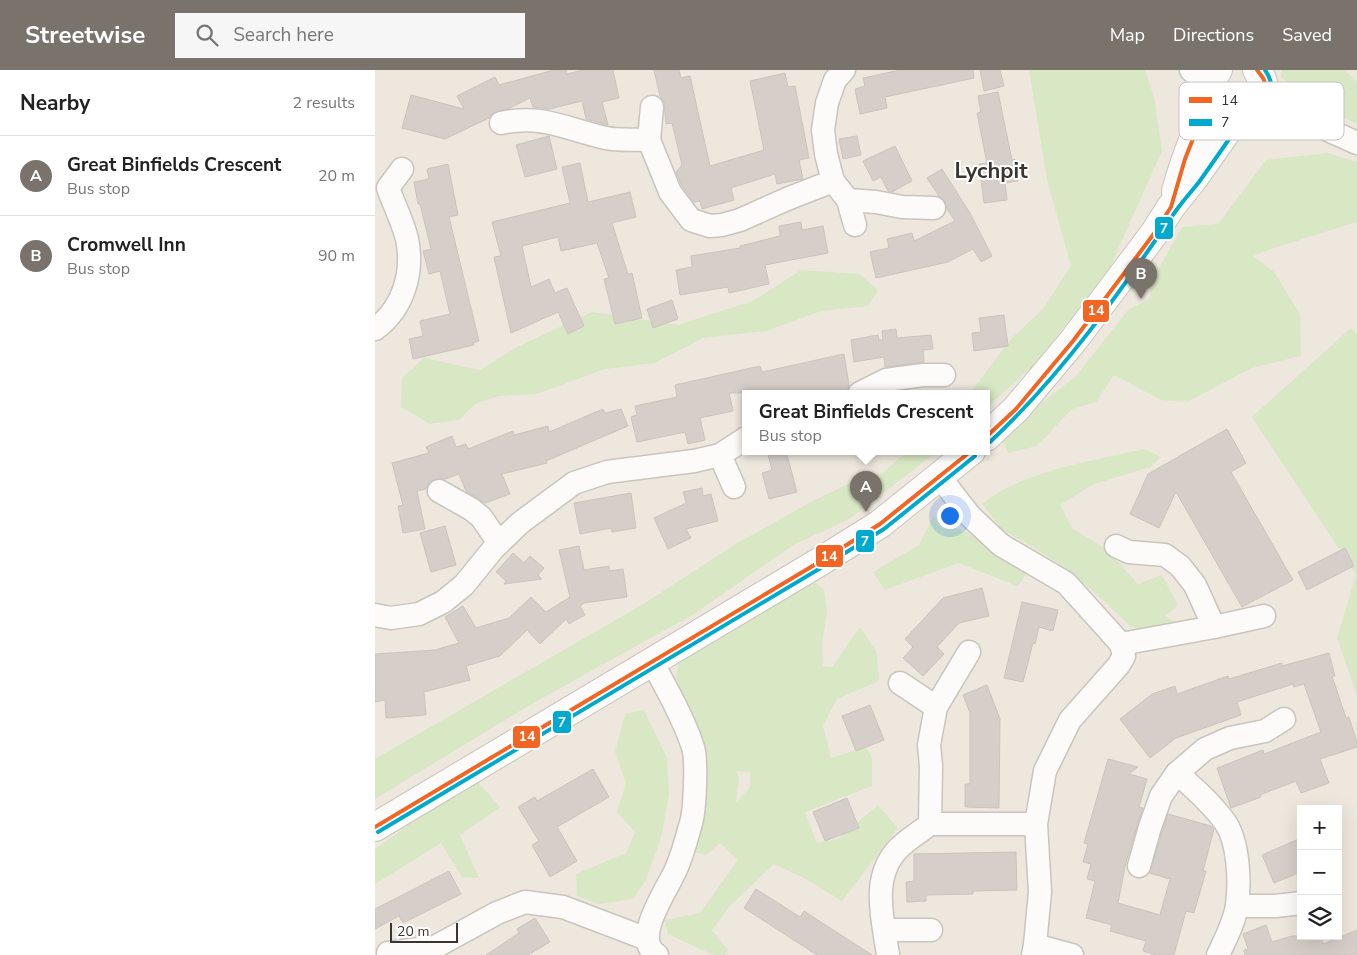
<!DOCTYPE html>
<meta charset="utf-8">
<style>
:root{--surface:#fff;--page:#f6f6f6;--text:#222;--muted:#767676;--line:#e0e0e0;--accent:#79736b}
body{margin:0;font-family:"Nunito Sans",sans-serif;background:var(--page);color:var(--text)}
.controls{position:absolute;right:15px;bottom:15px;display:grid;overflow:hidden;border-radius:0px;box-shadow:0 5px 20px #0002}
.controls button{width:45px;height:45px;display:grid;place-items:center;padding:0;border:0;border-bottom:1px solid var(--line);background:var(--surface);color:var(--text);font:25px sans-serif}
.scale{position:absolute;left:15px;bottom:12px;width:68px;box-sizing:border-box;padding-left:5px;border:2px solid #3a352e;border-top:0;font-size:14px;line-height:18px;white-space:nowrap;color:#3a352e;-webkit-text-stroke:4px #fff;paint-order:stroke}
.you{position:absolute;left:574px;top:445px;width:18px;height:18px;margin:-12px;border:4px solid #fff;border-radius:50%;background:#1a73e8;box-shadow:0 0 0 8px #1a73e833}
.badge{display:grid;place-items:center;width:32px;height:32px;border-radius:50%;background:var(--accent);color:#fff;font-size:16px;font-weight:700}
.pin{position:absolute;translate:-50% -41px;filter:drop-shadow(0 1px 2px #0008)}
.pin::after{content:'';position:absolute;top:26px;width:18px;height:15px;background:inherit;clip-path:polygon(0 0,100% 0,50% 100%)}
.popup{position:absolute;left:367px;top:320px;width:248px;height:65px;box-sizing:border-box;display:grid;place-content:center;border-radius:0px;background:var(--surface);filter:drop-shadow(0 1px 4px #0005);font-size:16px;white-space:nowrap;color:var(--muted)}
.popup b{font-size:19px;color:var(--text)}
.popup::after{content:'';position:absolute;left:50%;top:100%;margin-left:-10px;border:10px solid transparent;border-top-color:var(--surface)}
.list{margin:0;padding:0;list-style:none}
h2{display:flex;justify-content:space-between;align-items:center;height:65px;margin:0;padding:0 20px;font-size:21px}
h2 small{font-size:16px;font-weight:400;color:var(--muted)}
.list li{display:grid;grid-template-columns:32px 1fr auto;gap:15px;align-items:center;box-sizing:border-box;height:80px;padding:0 20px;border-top:1px solid var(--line)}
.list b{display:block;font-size:19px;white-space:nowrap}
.list p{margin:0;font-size:16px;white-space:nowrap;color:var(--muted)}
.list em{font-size:16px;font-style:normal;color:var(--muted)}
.icon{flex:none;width:28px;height:28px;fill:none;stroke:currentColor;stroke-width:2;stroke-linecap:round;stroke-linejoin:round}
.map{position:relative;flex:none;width:982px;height:885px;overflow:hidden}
header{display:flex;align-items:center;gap:30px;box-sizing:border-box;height:70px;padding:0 25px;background:var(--accent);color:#fff}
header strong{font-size:24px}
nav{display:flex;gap:28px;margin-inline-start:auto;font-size:18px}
.search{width:350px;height:45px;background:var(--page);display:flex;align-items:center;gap:12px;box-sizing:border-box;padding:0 18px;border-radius:0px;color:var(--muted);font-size:19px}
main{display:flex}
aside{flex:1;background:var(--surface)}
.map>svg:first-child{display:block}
.green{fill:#d8e8c4;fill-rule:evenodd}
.building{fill:#d6cfc9;stroke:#cbc4be}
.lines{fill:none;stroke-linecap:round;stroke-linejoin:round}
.street-casing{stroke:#cac4bd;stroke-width:25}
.secondary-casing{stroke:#cac4bd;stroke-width:30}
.street{stroke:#fcfbfa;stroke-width:22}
.secondary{stroke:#fcfbfa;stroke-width:28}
.bus-1-casing{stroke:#fff;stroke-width:8}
.bus-2-casing{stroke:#fff;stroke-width:8}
.bus-1{stroke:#f26522;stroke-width:4}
.bus-2{stroke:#00a9ce;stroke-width:4}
.labels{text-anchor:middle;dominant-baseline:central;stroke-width:4;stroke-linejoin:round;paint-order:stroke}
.district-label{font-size:22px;font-weight:bold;fill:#3a352e;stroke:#fff}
.key{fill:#fff;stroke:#c4c2c0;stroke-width:1}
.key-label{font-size:14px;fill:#3a352e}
.line-badge{stroke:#fff;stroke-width:2}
.badge-label{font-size:14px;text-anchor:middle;font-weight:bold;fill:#fff}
</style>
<header>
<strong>Streetwise</strong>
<div class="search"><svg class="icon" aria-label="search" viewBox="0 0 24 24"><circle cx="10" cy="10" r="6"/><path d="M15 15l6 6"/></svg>Search here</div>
<nav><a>Map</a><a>Directions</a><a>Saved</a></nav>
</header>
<main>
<aside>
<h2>Nearby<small>2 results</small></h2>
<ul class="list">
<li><span class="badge">A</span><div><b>Great Binfields Crescent</b><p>Bus stop</p></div><em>20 m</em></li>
<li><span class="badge">B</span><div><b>Cromwell Inn</b><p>Bus stop</p></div><em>90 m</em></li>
</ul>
</aside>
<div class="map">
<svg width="982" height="885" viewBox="0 0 982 885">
<rect width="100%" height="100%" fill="#eee7dd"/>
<!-- green -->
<g class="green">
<path d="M654,0H770L779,27L787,81L732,204L657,297L611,338V323H595L635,270L668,239L696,196L672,110Z"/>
<path d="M906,0H969L982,12V54L941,35L906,7Z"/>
<path d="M953,83L982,92V152L899,178L878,186L899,202L925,244L926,286L877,298L812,332L786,330L739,305L721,332L697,339L662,376L633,383L626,368L665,334L700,307L754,239L775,229V214L807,157L843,154L891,90Z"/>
<path d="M426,200L484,204L503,220L493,236L446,241L392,261L328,268L280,293L230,299L162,324L124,326L100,334L84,350L55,354L26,337L27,308L49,288L105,300L140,278L217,242L303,255L378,231Z"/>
<path d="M976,258L982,264V625L962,568L981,505L877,347Z"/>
<path d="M769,379L786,387L776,397L719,414L685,435L697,458L731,479L763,514L787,505L803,535L790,546L804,554L773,563L755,556L726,528L689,497L655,475L629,461L607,434C647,401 718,391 769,379Z"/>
<path d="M533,381H563L473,450L420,474L319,544L153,636L0,729V689L270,533L359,475L434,433L481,410L505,405Z"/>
<path d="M558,446L606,470L652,503L643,516L583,493L510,520L498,502L544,475Z"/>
<path d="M440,512L449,520L452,541L447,574L448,596L457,597L485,557L502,583L504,611L462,629L448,656L456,688L491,677L497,688V716L430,742L442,773L463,769L503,735L523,758L467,831L431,809L399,794L354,837L337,860L353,880L350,885H338L293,864L289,850L325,843L363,790L345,773L331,785L318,782L328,696L333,695L311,642L301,607L304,591L331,573ZM361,701L375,702V717L361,733L364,707Z"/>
<path d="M269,640L292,688L294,724L286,767L271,810L258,829L224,834L202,826L201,804L251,783L260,762L242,742L251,713L240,682L250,644Z"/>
<path d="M102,711L125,737L85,765L104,808L87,807L66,773L0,814V779L43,748Z"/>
</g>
<!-- building -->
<g class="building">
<path d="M179,0H191L192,4L208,0H238L244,28L227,32L233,55L211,49L207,31L174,39L158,37L155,28L133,39L118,43L114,48L70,69L27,58L36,25L89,39L82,26L120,7L124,15Z"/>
<path d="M279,0H304L306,8L315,6L335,96L389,80L375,11L410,3L413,17L420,16L434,88L424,90L428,109L402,114L400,104L356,118L359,130L327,139L325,131L319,132L307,116L301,102L307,95L297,53L291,54L289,32L285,26Z"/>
<path d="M525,0H598L599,8L510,27L512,38L485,44L480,19L490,16L488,8Z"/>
<path d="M605,0H625L629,16L609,21Z"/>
<path d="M623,22L637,90L640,89L643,111L630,113L632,130L609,133L604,94L612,93L602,43L606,42L603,26Z"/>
<path d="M174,66L182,99L150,107L141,75Z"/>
<path d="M482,66L486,85L468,89L464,69Z"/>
<path d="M520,76L537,111L517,122L513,121L506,107L498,111L488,91Z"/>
<path d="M205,93L213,132L255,122L261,147L237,153L253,204L257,203L267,248L240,254L229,209L234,208L222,173L186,181L183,167L147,176L156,217L174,209L180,223L192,218L209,256L193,264L183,242L136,263L119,187L126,186L117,152L195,133L187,97Z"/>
<path d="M73,94L83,145L74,147L104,271L98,273L99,275L38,289L34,269L48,266L45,251L75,244L65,201L54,204L48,181L56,179L45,134H43L39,112L54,109L52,99Z"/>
<path d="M567,99L595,143L617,186L606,192L598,179L573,192L501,208L495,182L514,178L512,169L537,163L539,171L580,151L572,139L570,131L564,126L552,108Z"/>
<path d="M426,152L427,160L448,156L453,183L390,195L394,214L354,223L353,217L305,225L301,200L317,197L316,186L365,178V176L405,166L404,156Z"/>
<path d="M297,230L303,249L278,258L272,239Z"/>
<path d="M629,245L633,276L599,281L597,263L606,262L604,248Z"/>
<path d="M521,259L522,268L556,265L558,279L548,280L549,292L510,297L509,287L479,292L476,270L503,265L504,270H508L507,261Z"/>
<path d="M469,284L474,315L472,323H354L358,341L325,348L330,370L313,374L310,362L262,372L256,347L262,345L260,336L302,327L300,315L385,296L387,302Z"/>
<path d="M228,339L230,343L246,339L253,356L171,391L172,393L127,404L135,424L110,433L91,421L84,404L70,409L63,408L58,410L53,414L51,419L42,421L50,459L28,463L23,436L28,435L17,393L54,383L51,377L77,366L81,377L91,374L93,379L138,361L139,365L173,356L174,362Z"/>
<path d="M852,359L871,393L856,402L918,510L867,537L801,422L784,458L755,444L773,404Z"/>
<path d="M392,381H411L422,422L394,429L387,403L397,400Z"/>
<path d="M327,418L328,426L336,424L343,451L311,459L316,468L293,479L279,448L311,433L308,422Z"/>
<path d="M256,423L261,458L237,462L236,458L205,464L199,433Z"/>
<path d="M70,456L81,495L56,502L45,463Z"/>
<path d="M204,476L209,500L234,496L235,501L248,499L252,527L209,533L205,536L210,545L194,554L191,549L165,574L152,560L125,586L91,596L95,610L49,622L51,645L11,648L10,630L0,632V584L60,580L84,573L70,547L88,536L101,558L134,548L156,527L171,542L195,527L184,480Z"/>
<path d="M970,478L979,496L932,520L923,502Z"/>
<path d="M138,483L149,493L155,486L169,498L163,505L167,509L129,514L131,511L121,502Z"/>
<path d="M607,518L614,546L584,553L562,577L569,584L548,606L528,588L538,577L530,569L568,528Z"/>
<path d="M647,532L683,540L678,561L664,557L660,574L658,573L648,612L629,608Z"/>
<path d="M954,583L960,606H957L971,648L974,647L982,672V677L945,689L954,713L926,723L921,711L885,725L886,727L856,738L842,698L888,680L889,684L946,662L929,614L919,617L918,614L862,632L866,645L801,668L775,688L745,649L777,624L800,616L802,624L853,606L854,609L907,593V596Z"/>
<path d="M612,615L625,649L624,738L590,737V714H595V643L588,625Z"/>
<path d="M495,635L509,670L481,681L467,646Z"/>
<path d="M733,689L763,697L754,704L772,709L764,737L768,738L751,792L743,833L785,845L795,809L774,803L793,744L836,756L839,759L828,801H831L819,843L811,841L799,885H781L768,881L771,871L735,861L737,855L711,848L720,811L712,809L716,794L708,792L713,774L709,773Z"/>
<path d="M218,699L234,727L182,757L202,791L175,807L157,775L164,771L143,737L160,727L162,731Z"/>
<path d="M472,728L484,758L450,771L438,742Z"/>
<path d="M926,768V802L899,813L887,785Z"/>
<path d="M641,782L642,820L598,821V824L551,825V831L532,832L531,812L539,811V784Z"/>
<path d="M74,801L86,824L28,853L24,846L0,859V839Z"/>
<path d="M381,819L425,847L429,841L497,885H442L369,838Z"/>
<path d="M160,848L175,872L153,885H111L144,863L142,859Z"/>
<path d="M891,855L897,872L917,866H945L948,874L982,860V885H870L869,880L873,879L868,864Z"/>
</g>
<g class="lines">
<!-- street casing -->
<g class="street-casing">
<g id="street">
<path d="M469,0L460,10L452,33L448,60L451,84L458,111L473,130L480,155"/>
<path d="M816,0L835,18"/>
<path d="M890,19L935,52L982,73"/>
<path d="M874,45L919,54L935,52"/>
<path d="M126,53C168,44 191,59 231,68C245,71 260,69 274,70L277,37"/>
<path d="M274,70L295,122L316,150L335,156L347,155L365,150L412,129L458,111"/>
<path d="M473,130L501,132L527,137L559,138"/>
<path d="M0,259C28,239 39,203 32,169C28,152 19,135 13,118L27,99"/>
<path d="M485,323L511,310L548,305H569"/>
<path d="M345,385L359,417"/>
<path d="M564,406L595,446L626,475L691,513L746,574L749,586L743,596L695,650L670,701L661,754L665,822L660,875L658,885"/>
<path d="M64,421L96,439L106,447L124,473"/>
<path d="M741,476L754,482L790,485L805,496L820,515L839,557"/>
<path d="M0,545L16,548L44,544L68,532L89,515L119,478L145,453L199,413L232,402L319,391L345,385L371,368"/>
<path d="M746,574L839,557L889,546"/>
<path d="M277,592C292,619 308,648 318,677C322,690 320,740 316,753C312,767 308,783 302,797C295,816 255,869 282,885"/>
<path d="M525,613L561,637"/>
<path d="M802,703C819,718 837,734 850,752C864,772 865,812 862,835C860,851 850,870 843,885"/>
<path d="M555,754H661"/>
<path d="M764,796L775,757L786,726L802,703L830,679L855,668L890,661L909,649"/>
<path d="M862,836H901L926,833"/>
<path d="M510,860H556"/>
<path d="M660,875L697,885"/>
<path d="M13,883L60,877L122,843L150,832L188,837L272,869"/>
<path d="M513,885C508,849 495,807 524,778C533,769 545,762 555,754L556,696L554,675L561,637L594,582"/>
</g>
</g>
<!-- secondary casing -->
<g class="secondary-casing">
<g id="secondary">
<path d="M843,0C836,10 831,21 838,33C857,66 908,39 882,0"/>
<path d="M801,121C810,89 821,59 837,30"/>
<path d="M611,367L641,339L698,271L778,165L796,137L819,108L862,47"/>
<path d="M0,757L446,491L505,454L596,381"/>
</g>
</g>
<!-- street -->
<use href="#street" class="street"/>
<!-- secondary -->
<use href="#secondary" class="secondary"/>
<!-- bus-1 casing -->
<g class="bus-1-casing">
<g id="bus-1">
<path d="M862,47C879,46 897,29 889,10C888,7 884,3 882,0"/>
<path d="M611,367L641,339L698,271L778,165L796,137L810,89L825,51L837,30"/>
<path d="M0,757L446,491L505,454L596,381"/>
</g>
</g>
<!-- bus-2 casing -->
<g class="bus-2-casing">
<g id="bus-2">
<path d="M615,372C687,305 745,222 800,142C807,132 816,122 824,112C837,94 850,75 863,56C866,52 871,53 876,51C884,47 891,40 894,32C899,20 897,10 890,0"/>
<path d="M3,762L449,496L509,459L600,386"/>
</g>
</g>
<!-- bus-1 -->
<use href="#bus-1" class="bus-1"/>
<!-- bus-2 -->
<use href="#bus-2" class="bus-2"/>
</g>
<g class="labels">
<!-- district labels -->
<g class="district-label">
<text x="616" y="101">Lychpit</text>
</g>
</g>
<!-- legend -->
<rect x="804" y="12" width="165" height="58" rx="8" class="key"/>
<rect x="814" y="27" width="23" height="6" fill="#f26522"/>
<rect x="814" y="49" width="23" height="7" fill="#00a9ce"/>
<g class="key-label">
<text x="846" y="35">14</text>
<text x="846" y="57">7</text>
</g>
<g class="line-badge">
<rect x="779" y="146" width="20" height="24" rx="5" fill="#00a9ce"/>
<rect x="707" y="229" width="28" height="24" rx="5" fill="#f26522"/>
<rect x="480" y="459" width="20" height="24" rx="5" fill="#00a9ce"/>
<rect x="440" y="474" width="29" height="24" rx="5" fill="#f26522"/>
<rect x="177" y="640" width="20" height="24" rx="5" fill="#00a9ce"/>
<rect x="137" y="655" width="29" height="24" rx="5" fill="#f26522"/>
</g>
<g class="badge-label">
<text x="789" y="163">7</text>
<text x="721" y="245">14</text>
<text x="490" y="476">7</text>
<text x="454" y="491">14</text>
<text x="187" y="657">7</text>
<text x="152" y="671">14</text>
</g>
</svg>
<div class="controls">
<button>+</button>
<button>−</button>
<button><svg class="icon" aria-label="layers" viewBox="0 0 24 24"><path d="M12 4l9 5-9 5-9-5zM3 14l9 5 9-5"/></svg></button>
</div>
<div class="scale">20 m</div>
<div class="you"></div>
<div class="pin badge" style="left:491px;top:442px">A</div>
<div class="popup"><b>Great Binfields Crescent</b>Bus stop</div>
<div class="pin badge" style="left:766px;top:229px">B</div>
</div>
</main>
